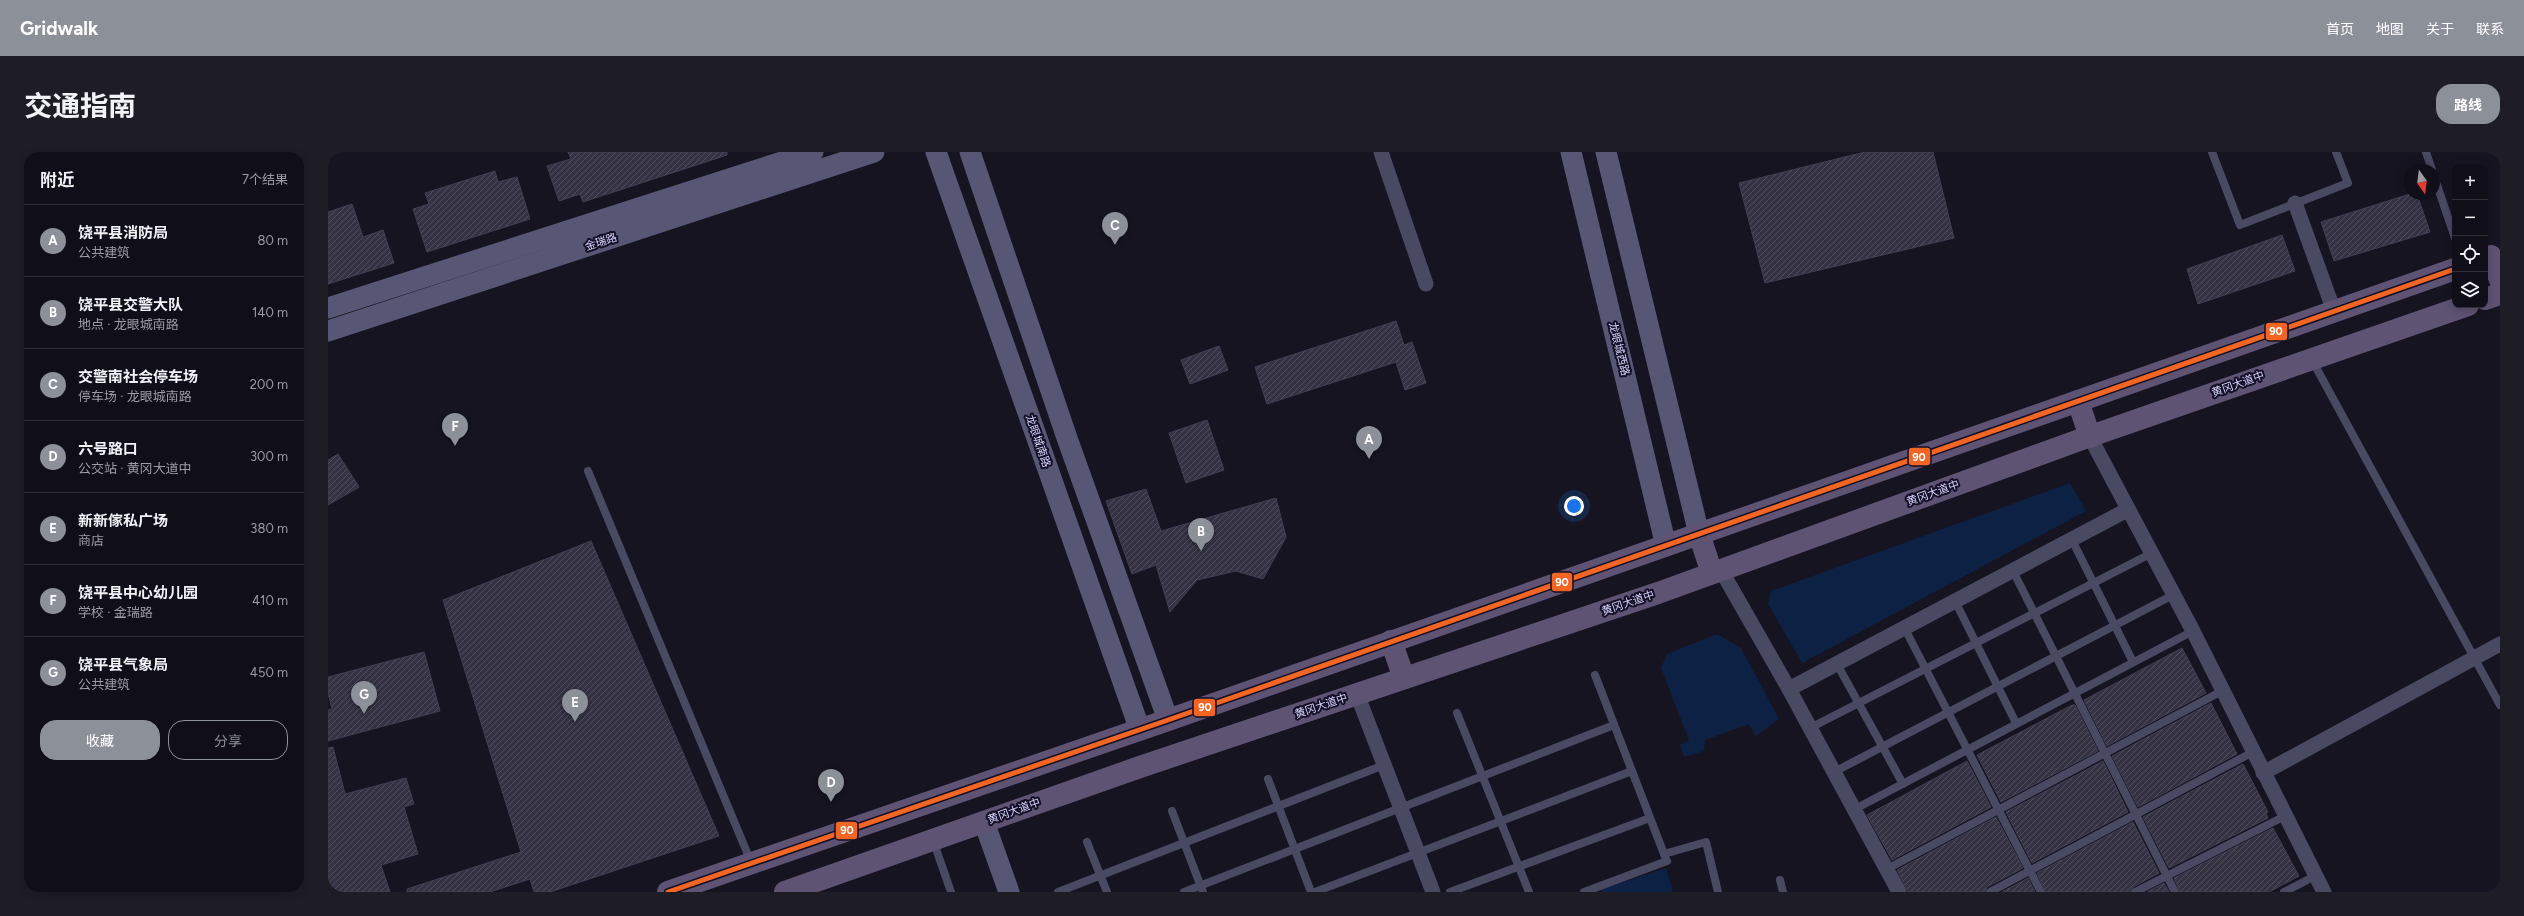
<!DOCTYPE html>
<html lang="zh">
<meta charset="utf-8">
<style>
:root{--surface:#100f19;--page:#1e1d26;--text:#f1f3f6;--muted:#9c9ca2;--line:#302f38;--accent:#8c9099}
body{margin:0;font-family:Figtree,"Noto Sans SC",sans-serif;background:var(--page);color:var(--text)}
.controls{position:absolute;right:12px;top:12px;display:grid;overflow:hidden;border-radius:8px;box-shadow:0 2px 10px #0003}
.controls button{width:36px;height:36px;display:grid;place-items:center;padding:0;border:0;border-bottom:1px solid var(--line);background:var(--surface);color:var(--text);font:20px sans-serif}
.compass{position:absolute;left:2076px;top:12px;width:36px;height:36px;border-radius:50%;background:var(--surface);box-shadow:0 2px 10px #0003;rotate:166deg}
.you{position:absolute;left:1246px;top:354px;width:14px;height:14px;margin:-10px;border:3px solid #fff;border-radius:50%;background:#1a73e8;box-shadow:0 0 0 6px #1a73e833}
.badge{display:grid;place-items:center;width:26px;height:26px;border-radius:50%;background:var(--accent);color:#fff;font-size:13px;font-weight:700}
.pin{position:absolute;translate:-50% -33px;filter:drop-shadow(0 1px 2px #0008)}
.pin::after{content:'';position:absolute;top:21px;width:14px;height:12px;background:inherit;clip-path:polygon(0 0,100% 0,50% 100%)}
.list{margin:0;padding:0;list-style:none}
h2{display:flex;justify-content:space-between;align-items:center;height:52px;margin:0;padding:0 16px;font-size:17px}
h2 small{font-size:13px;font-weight:400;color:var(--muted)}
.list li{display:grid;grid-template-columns:26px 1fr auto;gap:12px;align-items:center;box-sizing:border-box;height:72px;padding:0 16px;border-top:1px solid var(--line)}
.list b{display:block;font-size:15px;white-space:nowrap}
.list p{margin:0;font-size:13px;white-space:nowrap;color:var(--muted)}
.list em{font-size:13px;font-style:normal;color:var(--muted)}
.actions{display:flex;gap:8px;padding:12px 16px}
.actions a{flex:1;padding:9px 0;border:1px solid var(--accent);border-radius:16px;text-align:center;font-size:14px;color:var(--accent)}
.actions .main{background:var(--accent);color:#fff}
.icon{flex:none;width:22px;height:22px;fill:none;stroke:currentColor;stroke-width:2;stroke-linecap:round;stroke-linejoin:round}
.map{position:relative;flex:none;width:2172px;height:740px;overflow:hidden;border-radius:16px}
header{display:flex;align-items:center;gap:24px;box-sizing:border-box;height:56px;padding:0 20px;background:var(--accent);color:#fff}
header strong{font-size:19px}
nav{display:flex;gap:22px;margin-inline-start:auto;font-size:14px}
.intro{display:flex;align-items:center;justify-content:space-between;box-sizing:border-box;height:96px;padding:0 24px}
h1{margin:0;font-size:28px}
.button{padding:10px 18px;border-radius:16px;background:var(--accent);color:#fff;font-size:14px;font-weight:700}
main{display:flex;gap:24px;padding:0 24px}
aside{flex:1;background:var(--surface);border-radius:16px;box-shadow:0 2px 10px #0003}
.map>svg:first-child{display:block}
.water{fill:#0d2144}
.building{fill:url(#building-hatch);stroke:#433f54}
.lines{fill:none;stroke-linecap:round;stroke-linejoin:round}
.lane{stroke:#4a4962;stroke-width:8}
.street{stroke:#4a4962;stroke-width:15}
.secondary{stroke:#575674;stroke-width:21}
.primary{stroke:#5e5373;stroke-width:22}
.bus-1-casing{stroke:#130f26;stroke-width:8}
.bus-1{stroke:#f26522;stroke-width:5}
.labels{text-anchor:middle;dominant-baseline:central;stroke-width:4;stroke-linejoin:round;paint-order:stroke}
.street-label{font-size:11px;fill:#d9d4ff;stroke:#130f26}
.line-badge{stroke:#130f26;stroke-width:1.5}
.badge-label{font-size:11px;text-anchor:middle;font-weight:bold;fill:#fff}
</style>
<header>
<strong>Gridwalk</strong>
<nav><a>首页</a><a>地图</a><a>关于</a><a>联系</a></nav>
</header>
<div class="intro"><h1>交通指南</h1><a class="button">路线</a></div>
<main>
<aside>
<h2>附近<small>7个结果</small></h2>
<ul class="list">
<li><span class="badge">A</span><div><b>饶平县消防局</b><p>公共建筑</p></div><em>80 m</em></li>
<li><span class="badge">B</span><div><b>饶平县交警大队</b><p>地点 · 龙眼城南路</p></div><em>140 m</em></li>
<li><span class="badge">C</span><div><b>交警南社会停车场</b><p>停车场 · 龙眼城南路</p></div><em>200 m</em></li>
<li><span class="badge">D</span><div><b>六号路口</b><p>公交站 · 黄冈大道中</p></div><em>300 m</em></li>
<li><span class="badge">E</span><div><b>新新傢私广场</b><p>商店</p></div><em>380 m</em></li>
<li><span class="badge">F</span><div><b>饶平县中心幼儿园</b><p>学校 · 金瑞路</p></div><em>410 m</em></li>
<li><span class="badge">G</span><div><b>饶平县气象局</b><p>公共建筑</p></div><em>450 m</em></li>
</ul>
<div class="actions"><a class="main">收藏</a><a>分享</a></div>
</aside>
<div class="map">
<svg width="2172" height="740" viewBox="0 0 2172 740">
<defs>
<pattern id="building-hatch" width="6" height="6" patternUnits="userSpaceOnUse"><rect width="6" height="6" fill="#343243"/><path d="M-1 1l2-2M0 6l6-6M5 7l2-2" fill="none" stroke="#514f5f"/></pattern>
</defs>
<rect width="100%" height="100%" fill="#161421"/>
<!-- water -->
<g class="water">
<path d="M1742,331L1758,359L1474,511L1440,452L1443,439Z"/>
<path d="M1389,482L1413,496L1451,567L1428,584L1421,572L1377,588L1376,599L1356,605L1352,593L1361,588L1333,516L1339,502Z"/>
<path d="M1338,716L1345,740H1274L1273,737Z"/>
</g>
<!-- building -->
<g class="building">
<path d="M240,0H399V3L255,50L252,42L231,49L219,14L243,7Z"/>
<path d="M1537,0H1605L1626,86L1437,131L1411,31Z"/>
<path d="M167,19L170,30L189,25L202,67L99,100L85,57L101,52L97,41Z"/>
<path d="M2082,42H2089L2102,80L2006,109L1993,70Z"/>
<path d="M24,52L35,85L55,78L66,111L0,132V60Z"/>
<path d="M1954,83L1967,119L1870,152L1859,117Z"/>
<path d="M1068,169L1076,193L1084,190L1098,231L1077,238L1068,210L939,252L927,215Z"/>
<path d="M891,194L900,218L862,232L853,208Z"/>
<path d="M879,268L896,318L858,331L841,281Z"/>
<path d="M10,302L31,335L0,353V308Z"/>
<path d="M818,337L833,379L948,346L958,385L935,427L908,419L869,428L842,460L828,413L804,422L778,349Z"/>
<path d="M263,389L391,684L222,740H206L202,727L162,740H79V737L193,700L115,448Z"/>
<path d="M1854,496L1878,541L1779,594L1756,548Z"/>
<path d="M96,500L112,559L0,589V558L4,557L0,541V525Z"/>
<path d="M1883,551L1909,602L1810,655L1784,604Z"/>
<path d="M1744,553H1747L1770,599L1673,650L1649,603Z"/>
<path d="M5,595L17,642L78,626L86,652L76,655L90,702L53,713L62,740H3L0,732V596Z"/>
<path d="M1639,609L1663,655L1564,708L1539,663Z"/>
<path d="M1775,609L1800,660L1704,711L1678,660Z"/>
<path d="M1915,612L1940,660L1938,661L1940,666L1841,716L1815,665Z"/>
<path d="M1668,665L1695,716L1659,735L1657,740H1580L1569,718Z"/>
<path d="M1805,670L1831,721L1805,735L1802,740H1718L1709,721Z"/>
<path d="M1945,676L1971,724L1941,740H1852L1846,726Z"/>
<path d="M1700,726L1707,740H1674Z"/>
<path d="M1836,731L1841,740H1819Z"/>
</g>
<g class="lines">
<!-- lane -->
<g class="lane">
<path d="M1884,0L1912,73L2020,31L2008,0"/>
<path d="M2098,0L2104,18"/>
<path d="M2106,24L2127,86"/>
<path d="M1984,208L2172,553"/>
<path d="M260,319L423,710"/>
<path d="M1743,386L1805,510"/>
<path d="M1685,419L1847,740"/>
<path d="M1627,449L1688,571"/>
<path d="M1577,477L1713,740"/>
<path d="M1509,512L1575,632"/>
<path d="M1267,523L1336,702L1378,690L1390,740"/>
<path d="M1129,561L1201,740"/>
<path d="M1482,576L1822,402"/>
<path d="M1506,620L1845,443"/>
<path d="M940,627L983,740"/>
<path d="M1527,657L1865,479"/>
<path d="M844,659L875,740"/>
<path d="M605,688L623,740"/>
<path d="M759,690L779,740"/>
<path d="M1559,717L1894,539"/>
<path d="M1452,728L1455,740"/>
<path d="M730,740L1056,613"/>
<path d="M856,740L1286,573"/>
<path d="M987,740L1304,619"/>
<path d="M1122,740L1322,666"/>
<path d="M1256,740L1339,709L1336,702"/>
<path d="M1662,740L1925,600"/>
<path d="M1807,740L1957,664"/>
<path d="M1956,740L1987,724"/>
</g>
<!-- street -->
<g class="street">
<path d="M1053,0L1098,132"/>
<path d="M1967,51L2006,159"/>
<path d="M1762,285L1865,479L1996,740"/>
<path d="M1393,418L1461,537L1571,740"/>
<path d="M1461,537L1799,358"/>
<path d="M1029,542L1105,740"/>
<path d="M1935,621L2172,492"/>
</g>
<!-- secondary -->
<g class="secondary">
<path d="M608,0L812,578"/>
<path d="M642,0L739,286L840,568"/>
<path d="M1243,0L1338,394"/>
<path d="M1278,0L1371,382"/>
<path d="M0,156L485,0"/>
<path d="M0,179L546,0"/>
<path d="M656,670L681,740"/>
</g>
<!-- primary -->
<g class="primary">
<path d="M2163,104L2172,128"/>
<path d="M2157,147L2172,142"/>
<path d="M1750,249L1762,285"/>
<path d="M1371,382L1384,421"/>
<path d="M1063,489L1076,526"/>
<path d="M340,740L840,568L2127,117"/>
<path d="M457,740L809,616L1330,441L1757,286L2140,153"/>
</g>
<!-- bus-1 casing -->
<g class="bus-1-casing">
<path id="bus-1" d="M340,740L840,568L2127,117"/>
</g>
<!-- bus-1 -->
<use href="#bus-1" class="bus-1"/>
</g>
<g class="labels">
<!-- street labels -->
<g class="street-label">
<text transform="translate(273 90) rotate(-18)">金瑞路</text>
<text transform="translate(1291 197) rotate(76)">龙眼城西路</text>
<text transform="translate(1910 232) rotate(-20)">黄冈大道中</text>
<text transform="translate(710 289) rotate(71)">龙眼城南路</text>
<text transform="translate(1605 341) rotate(-20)">黄冈大道中</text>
<text transform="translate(1300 451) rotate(-19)">黄冈大道中</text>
<text transform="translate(993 554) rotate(-19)">黄冈大道中</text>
<text transform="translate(686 659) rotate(-20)">黄冈大道中</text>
</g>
</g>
<g class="line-badge">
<rect x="1937" y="170" width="23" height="19" rx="4" fill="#f26522"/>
<rect x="1580" y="295" width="23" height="19" rx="4" fill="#f26522"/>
<rect x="1223" y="420" width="22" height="20" rx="4" fill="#f26522"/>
<rect x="865" y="546" width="23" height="19" rx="4" fill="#f26522"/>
<rect x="507" y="669" width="23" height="19" rx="4" fill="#f26522"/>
</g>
<g class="badge-label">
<text x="1948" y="183">90</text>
<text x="1591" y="309">90</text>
<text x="1234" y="434">90</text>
<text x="877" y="559">90</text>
<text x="519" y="682">90</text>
</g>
</svg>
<div class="controls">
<button>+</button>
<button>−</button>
<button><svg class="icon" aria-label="locate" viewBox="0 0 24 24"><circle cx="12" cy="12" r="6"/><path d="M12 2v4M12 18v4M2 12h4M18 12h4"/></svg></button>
<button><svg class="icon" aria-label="layers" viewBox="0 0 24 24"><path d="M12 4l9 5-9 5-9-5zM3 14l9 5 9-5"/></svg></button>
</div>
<svg class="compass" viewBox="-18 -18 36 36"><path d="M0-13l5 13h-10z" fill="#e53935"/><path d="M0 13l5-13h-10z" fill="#9c9ca2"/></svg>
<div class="you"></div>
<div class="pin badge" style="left:1041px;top:307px">A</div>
<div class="pin badge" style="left:873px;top:399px">B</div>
<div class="pin badge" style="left:787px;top:93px">C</div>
<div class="pin badge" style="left:503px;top:650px">D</div>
<div class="pin badge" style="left:247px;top:570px">E</div>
<div class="pin badge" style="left:127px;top:294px">F</div>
<div class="pin badge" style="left:36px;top:562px">G</div>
</div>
</main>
